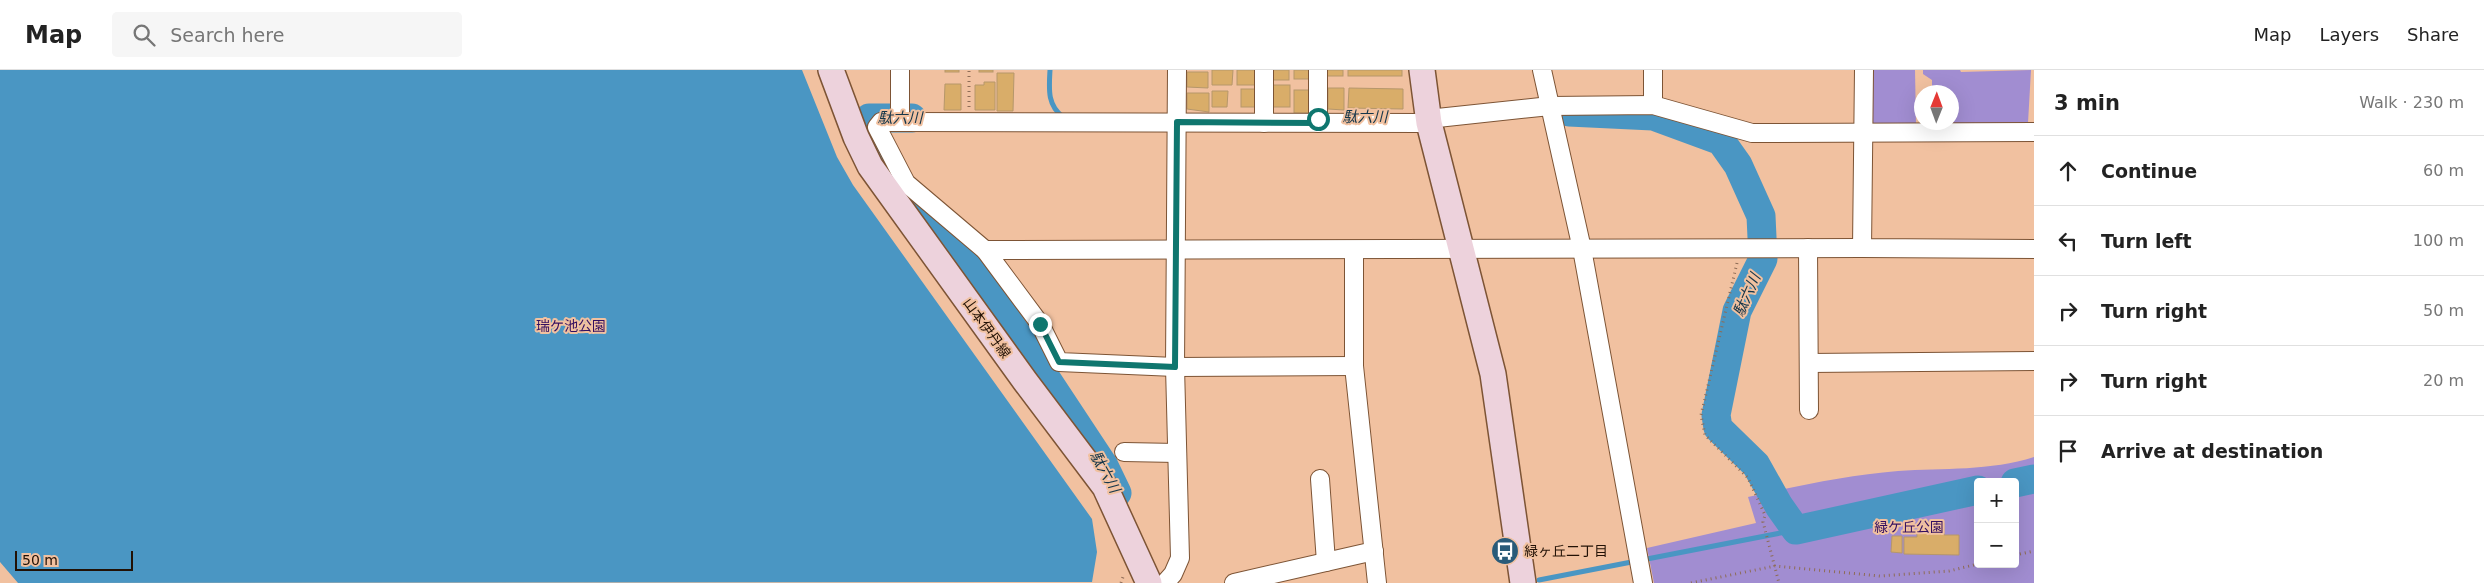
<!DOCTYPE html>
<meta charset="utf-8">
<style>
:root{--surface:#fff;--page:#f6f6f6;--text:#222;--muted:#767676;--line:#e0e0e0}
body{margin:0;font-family:"DejaVu Sans","Noto Sans JP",sans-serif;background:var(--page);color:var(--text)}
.controls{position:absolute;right:15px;bottom:15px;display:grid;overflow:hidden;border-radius:5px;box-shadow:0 5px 20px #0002}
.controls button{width:45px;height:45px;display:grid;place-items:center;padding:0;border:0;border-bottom:1px solid var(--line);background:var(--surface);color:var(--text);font:25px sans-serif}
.compass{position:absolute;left:1914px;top:15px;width:45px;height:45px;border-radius:50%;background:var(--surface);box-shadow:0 5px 20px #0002;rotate:1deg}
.scale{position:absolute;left:15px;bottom:12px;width:118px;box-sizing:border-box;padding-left:5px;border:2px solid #221105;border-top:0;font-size:14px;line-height:18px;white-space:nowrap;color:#221105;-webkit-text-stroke:4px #f1c1a0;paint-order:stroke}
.stop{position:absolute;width:15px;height:15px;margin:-11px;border:4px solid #0f766e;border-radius:50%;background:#fff}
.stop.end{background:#0f766e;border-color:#fff;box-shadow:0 1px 5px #0008}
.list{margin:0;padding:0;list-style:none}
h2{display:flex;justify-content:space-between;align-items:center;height:65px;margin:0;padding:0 20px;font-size:21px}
h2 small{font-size:16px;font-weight:400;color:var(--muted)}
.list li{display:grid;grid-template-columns:32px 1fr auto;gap:15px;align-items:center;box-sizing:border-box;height:70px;padding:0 20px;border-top:1px solid var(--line)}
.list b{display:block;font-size:19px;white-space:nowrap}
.list em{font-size:16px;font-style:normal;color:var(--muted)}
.icon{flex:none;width:28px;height:28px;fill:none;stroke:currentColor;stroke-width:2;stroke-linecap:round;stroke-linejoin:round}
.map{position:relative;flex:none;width:2034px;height:513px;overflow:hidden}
header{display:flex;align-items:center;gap:30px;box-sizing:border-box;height:70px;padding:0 25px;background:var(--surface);border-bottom:1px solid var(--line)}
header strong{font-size:24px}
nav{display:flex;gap:28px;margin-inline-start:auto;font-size:18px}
.search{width:350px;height:45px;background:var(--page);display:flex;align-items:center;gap:12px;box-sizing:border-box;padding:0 18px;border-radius:5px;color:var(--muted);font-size:19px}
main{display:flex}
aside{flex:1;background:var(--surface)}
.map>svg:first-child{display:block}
.green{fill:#a18dd1;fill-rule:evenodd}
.water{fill:#4a96c3}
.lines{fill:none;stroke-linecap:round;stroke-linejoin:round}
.stream{stroke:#4a96c3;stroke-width:5}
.river{stroke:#4a96c3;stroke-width:29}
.building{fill:#d9ad69;stroke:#b6976b}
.street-casing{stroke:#7d5435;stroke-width:20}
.secondary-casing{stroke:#7d5435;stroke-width:28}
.path{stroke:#8e6c56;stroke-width:3;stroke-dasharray:1 4;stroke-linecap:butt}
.street{stroke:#fff;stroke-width:18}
.secondary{stroke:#edd2dc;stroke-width:25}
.route{stroke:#0f766e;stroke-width:6}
.labels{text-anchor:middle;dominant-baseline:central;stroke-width:4;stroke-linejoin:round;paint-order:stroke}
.park-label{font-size:14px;fill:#330f60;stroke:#f1c1a0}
.street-label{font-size:14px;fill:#221105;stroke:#f1c1a0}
.poi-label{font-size:14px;fill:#221105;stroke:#f1c1a0;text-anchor:start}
.water-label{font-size:15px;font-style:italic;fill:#15364a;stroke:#f1c1a0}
</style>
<header>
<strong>Map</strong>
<div class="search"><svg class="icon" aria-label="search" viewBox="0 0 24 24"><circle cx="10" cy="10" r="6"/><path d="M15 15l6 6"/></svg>Search here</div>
<nav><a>Map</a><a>Layers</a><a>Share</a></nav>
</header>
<main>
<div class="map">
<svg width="2034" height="513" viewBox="0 0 2034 513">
<rect width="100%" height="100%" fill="#f1c1a0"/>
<!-- green -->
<g class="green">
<path d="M1872,0H1915L1916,55L1872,56Z"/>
<path d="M1923,0H1960L1961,2L2031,0L2028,53H1928L1952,52V22H1932V10L1923,4Z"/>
<path d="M2034,387V513H1654L1647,478L1756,453L1748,427C1797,416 1848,405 1898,401C1943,398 1991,401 2034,387ZM1978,412H2015V494H1978Z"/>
</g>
<!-- water -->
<path class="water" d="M0,0H802L837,87L853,115L1092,449L1097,482L1092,512L18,513L0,492Z"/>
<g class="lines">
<!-- stream -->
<g class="stream">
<path d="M1050,0C1049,19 1047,35 1063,47"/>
<path d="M1539,510L1796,460"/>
</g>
<!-- river -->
<g class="river">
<path d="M1569,42L1653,46L1721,71L1738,95L1761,146L1763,189L1737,241L1716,345L1718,358L1756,395L1779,436L1796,460L1978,420"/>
<path d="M912,48H869L864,53L910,139L962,189L995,231L1104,396L1117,423"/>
<path d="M2015,413L2034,409"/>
</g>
</g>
<!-- building -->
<g class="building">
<rect x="945" y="0" width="14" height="2"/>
<rect x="979" y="0" width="14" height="2"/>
<path d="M1212,0H1233L1232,15H1212Z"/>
<rect x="1237" y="0" width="21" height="15"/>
<rect x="1272" y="0" width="17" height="10"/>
<rect x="1294" y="0" width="15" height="9"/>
<rect x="1326" y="0" width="17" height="6"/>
<rect x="1348" y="0" width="54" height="6"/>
<path d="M1187,2H1208V18L1187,17Z"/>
<path d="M997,3H1014L1013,41H997Z"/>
<path d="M984,12H995V40H975V15H984Z"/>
<path d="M945,14H961V40H944Z"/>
<rect x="1271" y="15" width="19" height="22"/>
<path d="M1328,18H1344V40L1328,39Z"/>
<path d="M1349,18L1403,19V39L1348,38Z"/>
<rect x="1241" y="19" width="17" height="18"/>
<rect x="1294" y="20" width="16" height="23"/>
<path d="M1212,21H1228L1227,37H1212Z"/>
<path d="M1187,23H1209V42L1187,39Z"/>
<path d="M1932,453H1944V465H1959V485L1904,484V467H1917V460H1922V457H1932Z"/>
<path d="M1892,466H1902V483L1891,482Z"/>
</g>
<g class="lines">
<!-- street casing -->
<g class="street-casing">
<g id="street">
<path d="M900,0V52"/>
<path d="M1542,0L1582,179L1643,513"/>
<path d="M1653,0V35"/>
<path d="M1864,0L1862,178L2034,179"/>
<path d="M1428,49L1550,36L1653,35L1752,63L2034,62"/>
<path d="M1264,53V0"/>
<path d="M1318,53V0"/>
<path d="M1808,178L1809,340"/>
<path d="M985,180L1862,178"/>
<path d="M1354,180V296L1377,513"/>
<path d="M1809,293L2034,291"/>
<path d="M1354,296L1175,297L1059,292L1040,254L985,180L906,113L877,57L881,52H900L1429,53"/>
<path d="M1124,382L1177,383"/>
<path d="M1320,409L1326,492"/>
<path d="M1165,513L1173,504L1180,488L1175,297L1177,0"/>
<path d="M1234,513L1374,481"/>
</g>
</g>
<!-- secondary casing -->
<g class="secondary-casing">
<g id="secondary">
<path d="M831,0L856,67L870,96L1025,311L1105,417L1149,513"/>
<path d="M1422,0L1429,53L1493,304L1523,513"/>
</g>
</g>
<!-- path -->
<g class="path">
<path d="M969,37V0"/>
<path d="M1737,193L1701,345L1705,365L1748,408L1765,445L1763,452L1779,513"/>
<path d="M2015,485L2034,481"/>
<path d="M1121,513L1124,504"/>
<path d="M1691,513L1775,496L1880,506L1949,501L1978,494"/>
</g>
<!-- street -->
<use href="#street" class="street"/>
<!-- secondary -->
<use href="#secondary" class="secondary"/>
</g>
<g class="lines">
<!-- route -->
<path class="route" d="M1040,254L1059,292L1175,297L1177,52L1318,53V49"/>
</g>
<!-- icons -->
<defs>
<g id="bus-disc" transform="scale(1.4375)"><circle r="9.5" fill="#295b79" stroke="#f1c1a0"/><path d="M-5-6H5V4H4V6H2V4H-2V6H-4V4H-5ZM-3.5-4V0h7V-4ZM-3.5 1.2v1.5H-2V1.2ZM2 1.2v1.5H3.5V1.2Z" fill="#fff"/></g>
</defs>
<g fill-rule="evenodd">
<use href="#bus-disc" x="1505" y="481"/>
</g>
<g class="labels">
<!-- park labels -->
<g class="park-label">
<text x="571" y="256">瑞ケ池公園</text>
<text x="1909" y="457">緑ケ丘公園</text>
</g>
<!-- street labels -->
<g class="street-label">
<text transform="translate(987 258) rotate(54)">山本伊丹線</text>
</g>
<!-- poi labels -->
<g class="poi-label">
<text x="1524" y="481">緑ヶ丘二丁目</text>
</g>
<!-- water labels -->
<g class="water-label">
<text x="1365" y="47">駄六川</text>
<text x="900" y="48">駄六川</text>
<text transform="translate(1747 225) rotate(-66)">駄六川</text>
<text transform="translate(1105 402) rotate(61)">駄六川</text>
</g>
</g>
</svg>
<div class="controls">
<button>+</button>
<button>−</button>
</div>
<svg class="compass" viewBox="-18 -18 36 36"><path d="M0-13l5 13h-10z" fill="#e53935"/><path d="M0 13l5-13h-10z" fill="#767676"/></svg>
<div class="scale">50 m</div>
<div class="stop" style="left:1318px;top:49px"></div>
<div class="stop end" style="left:1040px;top:254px"></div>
</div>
<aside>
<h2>3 min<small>Walk · 230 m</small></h2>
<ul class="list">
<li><svg class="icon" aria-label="ahead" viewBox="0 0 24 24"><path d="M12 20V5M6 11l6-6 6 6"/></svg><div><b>Continue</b></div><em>60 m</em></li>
<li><svg class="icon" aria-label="left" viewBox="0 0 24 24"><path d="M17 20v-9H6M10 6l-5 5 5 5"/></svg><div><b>Turn left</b></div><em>100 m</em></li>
<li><svg class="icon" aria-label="right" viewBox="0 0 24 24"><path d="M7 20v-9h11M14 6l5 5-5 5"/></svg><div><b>Turn right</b></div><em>50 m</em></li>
<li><svg class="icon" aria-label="right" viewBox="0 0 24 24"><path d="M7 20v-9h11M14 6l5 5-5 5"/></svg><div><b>Turn right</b></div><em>20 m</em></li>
<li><svg class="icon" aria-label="arrive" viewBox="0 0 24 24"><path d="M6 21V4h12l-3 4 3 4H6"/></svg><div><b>Arrive at destination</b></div></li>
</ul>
</aside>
</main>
